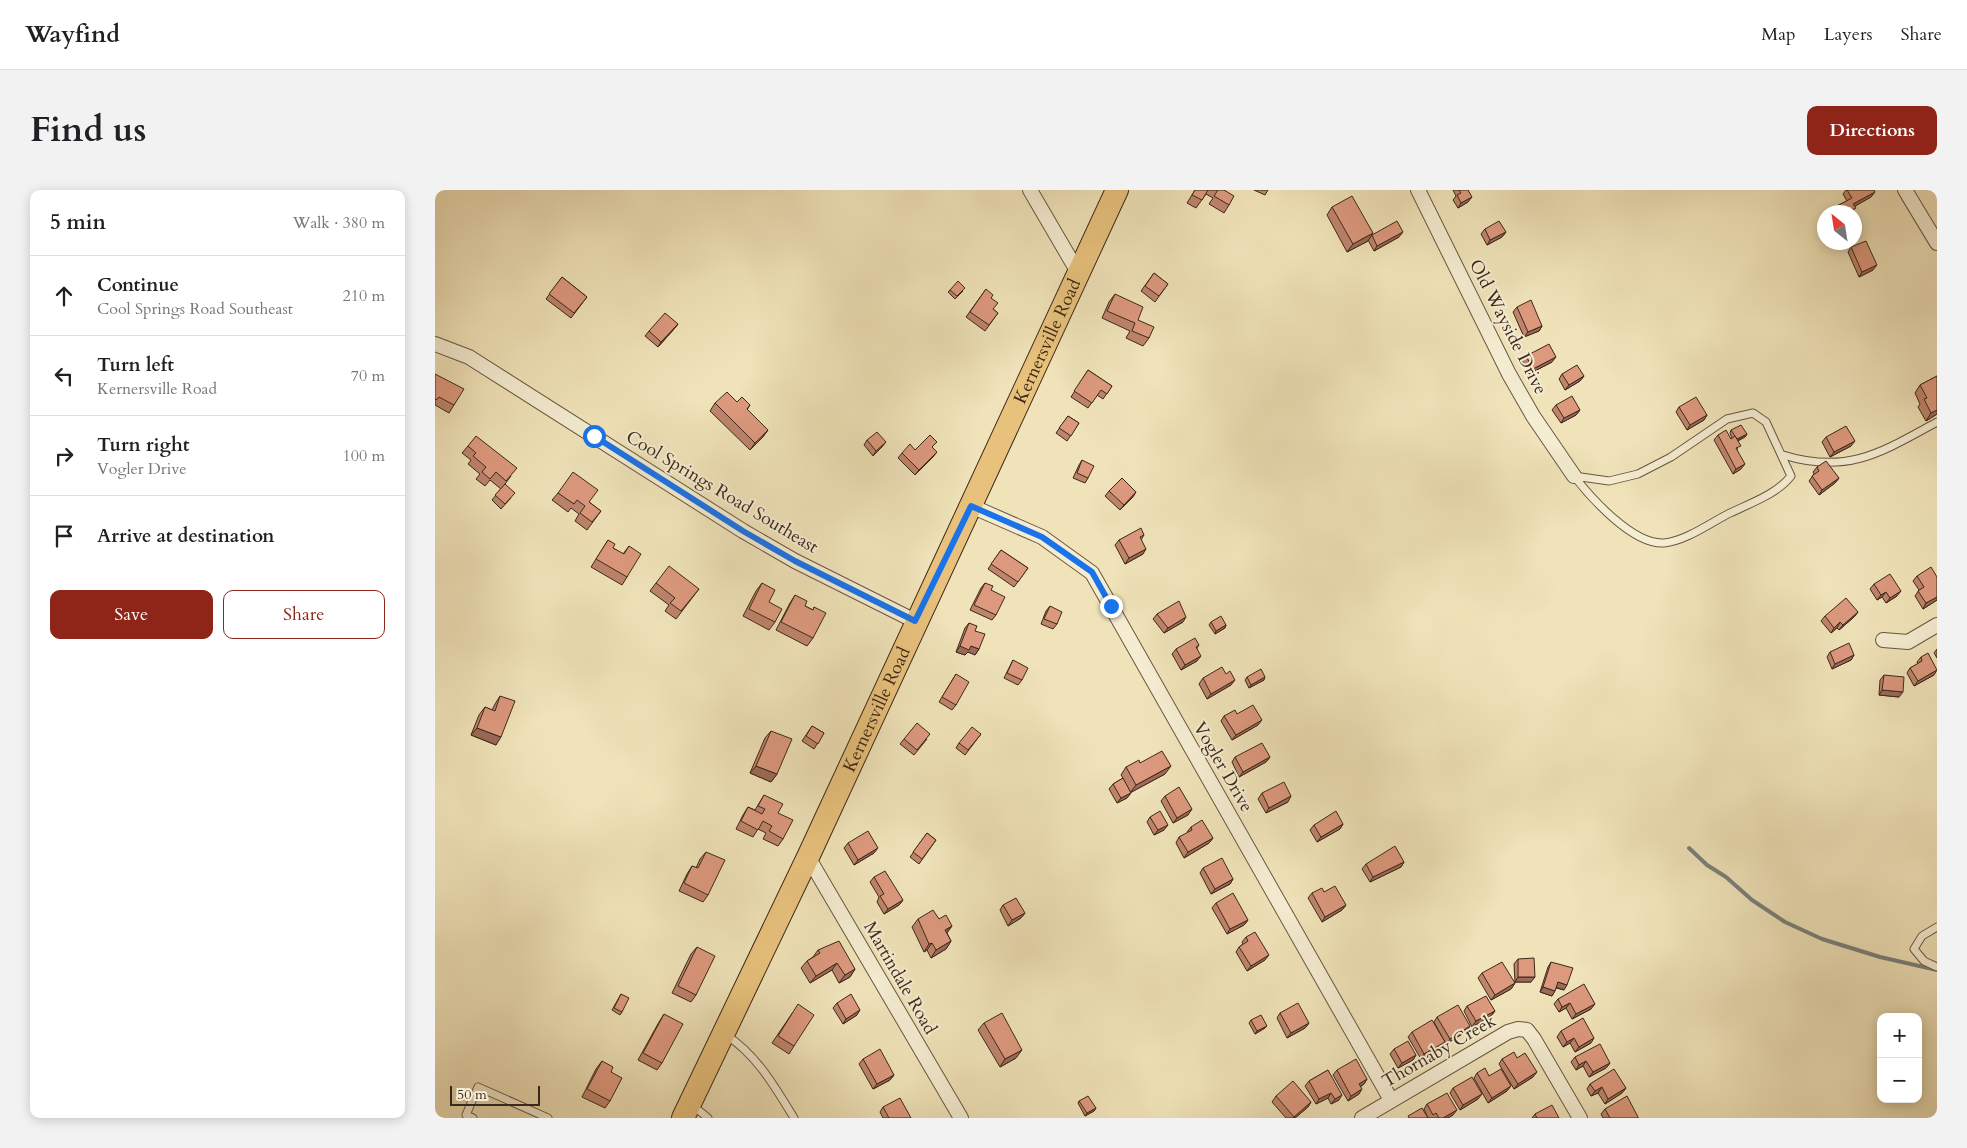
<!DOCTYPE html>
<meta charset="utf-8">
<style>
:root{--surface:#fff;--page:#f2f2f2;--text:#202124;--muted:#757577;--line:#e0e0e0;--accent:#8f2418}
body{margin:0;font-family:Cardo,serif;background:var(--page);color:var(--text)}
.controls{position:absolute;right:15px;bottom:15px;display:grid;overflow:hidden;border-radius:10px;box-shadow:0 2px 12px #0003}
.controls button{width:45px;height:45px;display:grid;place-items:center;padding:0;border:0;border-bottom:1px solid var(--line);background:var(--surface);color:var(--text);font:25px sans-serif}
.compass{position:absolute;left:1382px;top:15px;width:45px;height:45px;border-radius:50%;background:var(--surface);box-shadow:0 2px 12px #0003;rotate:330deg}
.scale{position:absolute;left:15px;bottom:12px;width:90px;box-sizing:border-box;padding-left:5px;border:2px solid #3c2819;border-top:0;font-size:14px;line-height:18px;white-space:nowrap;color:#3c2819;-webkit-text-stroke:4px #f5edd2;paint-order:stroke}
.stop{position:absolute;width:15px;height:15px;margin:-11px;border:4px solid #1a73e8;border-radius:50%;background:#fff}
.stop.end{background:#1a73e8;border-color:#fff;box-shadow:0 1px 5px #0008}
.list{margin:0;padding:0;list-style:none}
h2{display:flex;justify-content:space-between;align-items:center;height:65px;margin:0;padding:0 20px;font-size:21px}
h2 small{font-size:16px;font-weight:400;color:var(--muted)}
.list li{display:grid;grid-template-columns:32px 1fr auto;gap:15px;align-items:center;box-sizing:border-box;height:80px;padding:0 20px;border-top:1px solid var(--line)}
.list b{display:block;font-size:19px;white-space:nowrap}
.list p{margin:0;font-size:16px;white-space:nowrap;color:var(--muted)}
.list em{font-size:16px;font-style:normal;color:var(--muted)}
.actions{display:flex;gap:10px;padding:15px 20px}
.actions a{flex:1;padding:11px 0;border:1px solid var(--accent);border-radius:10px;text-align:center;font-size:18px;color:var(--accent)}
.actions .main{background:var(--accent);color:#fff}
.icon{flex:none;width:28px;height:28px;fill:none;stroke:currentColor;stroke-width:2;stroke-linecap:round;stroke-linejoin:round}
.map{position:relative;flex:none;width:1502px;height:928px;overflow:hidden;border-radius:10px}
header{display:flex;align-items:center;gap:30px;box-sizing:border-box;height:70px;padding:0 25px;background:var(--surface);border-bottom:1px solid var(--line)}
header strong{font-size:24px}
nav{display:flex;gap:28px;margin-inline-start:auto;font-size:18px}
.intro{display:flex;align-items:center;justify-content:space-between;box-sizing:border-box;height:120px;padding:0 30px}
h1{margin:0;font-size:35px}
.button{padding:12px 22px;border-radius:10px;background:var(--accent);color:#fff;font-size:18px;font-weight:700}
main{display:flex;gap:30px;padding:0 30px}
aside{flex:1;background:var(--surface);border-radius:10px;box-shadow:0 2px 12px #0003}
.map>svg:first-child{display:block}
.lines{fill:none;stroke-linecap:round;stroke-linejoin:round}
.stream{stroke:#78807a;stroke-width:4}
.service-casing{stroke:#695741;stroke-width:9}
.minor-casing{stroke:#695741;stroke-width:16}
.primary-casing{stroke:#3c2819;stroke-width:24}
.service{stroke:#f5edd2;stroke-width:7}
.minor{stroke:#f5edd2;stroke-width:14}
.primary{stroke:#e8c27c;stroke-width:22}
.wall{fill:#be846c;stroke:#3c2819}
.shaded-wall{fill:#9b6b58;stroke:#3c2819}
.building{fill:#dd997e;stroke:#3c2819}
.route{stroke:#1a73e8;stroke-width:6}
.labels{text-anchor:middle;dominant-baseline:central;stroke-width:4;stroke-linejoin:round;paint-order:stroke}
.street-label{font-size:18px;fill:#3c2819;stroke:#f5edd2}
</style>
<header>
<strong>Wayfind</strong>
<nav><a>Map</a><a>Layers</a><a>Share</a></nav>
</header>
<div class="intro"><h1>Find us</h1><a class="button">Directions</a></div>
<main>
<aside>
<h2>5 min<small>Walk · 380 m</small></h2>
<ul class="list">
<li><svg class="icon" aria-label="ahead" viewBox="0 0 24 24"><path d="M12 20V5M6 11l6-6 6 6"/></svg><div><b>Continue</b><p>Cool Springs Road Southeast</p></div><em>210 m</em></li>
<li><svg class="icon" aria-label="left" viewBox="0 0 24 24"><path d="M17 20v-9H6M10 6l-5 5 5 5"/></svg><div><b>Turn left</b><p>Kernersville Road</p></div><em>70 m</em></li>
<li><svg class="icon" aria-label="right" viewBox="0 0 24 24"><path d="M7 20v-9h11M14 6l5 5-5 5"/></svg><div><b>Turn right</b><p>Vogler Drive</p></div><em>100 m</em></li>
<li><svg class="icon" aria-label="arrive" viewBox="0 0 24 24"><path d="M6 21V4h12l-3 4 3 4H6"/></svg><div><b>Arrive at destination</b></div></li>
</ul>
<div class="actions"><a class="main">Save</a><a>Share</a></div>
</aside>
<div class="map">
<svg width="1502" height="928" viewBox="0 0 1502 928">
<rect width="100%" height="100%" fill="#f0e3b9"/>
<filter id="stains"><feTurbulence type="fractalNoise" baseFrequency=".004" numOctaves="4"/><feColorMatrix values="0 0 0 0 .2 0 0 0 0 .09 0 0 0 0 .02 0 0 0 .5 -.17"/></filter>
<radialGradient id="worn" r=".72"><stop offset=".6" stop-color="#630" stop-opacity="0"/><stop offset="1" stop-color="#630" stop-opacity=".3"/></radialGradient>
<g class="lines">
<!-- stream -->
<path class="stream" d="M1254,658L1272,675L1291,687L1317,710L1350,732L1387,749L1445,767L1502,780"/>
<!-- service casing -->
<g class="service-casing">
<g id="service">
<path d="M1318,223L1331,232L1356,286C1342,304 1316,313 1295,323C1275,333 1251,351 1229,353C1198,355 1156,308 1139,286L1174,291L1203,284L1236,267L1292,229Z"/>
<path d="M1348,265C1413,285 1447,262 1502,232"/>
<path d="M1502,737L1487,746L1479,759L1489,771L1502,777"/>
<path d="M291,845C322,865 340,897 359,928"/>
<path d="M257,915L273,928"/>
<path d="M38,928L31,925L43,897L113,928"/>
</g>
</g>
<!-- minor casing -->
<g class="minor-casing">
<g id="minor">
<path d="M595,0L644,84"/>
<path d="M983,0L1074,184L1098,226L1139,286"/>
<path d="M1470,0L1502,53"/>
<path d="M0,154L34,167L308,341L360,371L480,431"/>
<path d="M536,316L607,347L657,383L956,910"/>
<path d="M1448,450L1473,452L1502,435"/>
<path d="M373,667L526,928"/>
<path d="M927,928L1073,842L1083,839L1092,840L1099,849L1145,928"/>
</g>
</g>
<!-- primary casing -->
<g class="primary-casing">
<g id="primary">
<path id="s1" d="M248,928L373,667L682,0"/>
</g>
</g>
<!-- service -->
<use href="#service" class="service"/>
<!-- minor -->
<use href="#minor" class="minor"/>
<!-- primary -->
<use href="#primary" class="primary"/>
</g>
<!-- wall -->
<g class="wall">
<path d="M760,0H789L794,15L789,23L774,14L778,8L771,4L761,18L752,13Z"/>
<path d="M819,0H833L830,5Z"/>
<path d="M1018,0H1033V12L1023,18L1018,10L1021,6Z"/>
<path d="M1411,0H1439L1436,7L1420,16L1418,22H1397L1400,17L1412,11L1408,4Z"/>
<path d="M897,17L933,51L912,62L892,25Z"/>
<path d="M1050,39L1071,42L1067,47L1052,55L1046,44Z"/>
<path d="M937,45L964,47L939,61L933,50Z"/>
<path d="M1416,57L1438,80L1424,87L1413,62Z"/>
<path d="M719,83L733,94L720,112L706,101Z"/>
<path d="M127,87L152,107L136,128L111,109Z"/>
<path d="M551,99L556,108L558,119L563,123L550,141L531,127Z"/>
<path d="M515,100L528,101L520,109L513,102Z"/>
<path d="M680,104L703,130L714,148L708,156L691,148L695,141L667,128L674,112Z"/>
<path d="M1082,117L1107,136L1104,141L1089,147L1078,122Z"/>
<path d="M243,134L239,139L223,157L210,146L214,141Z"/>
<path d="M1091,166L1117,172L1094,184L1087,171Z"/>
<path d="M653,180L677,196L668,209L662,205L653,218L636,207Z"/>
<path d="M0,184L19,215L14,223L0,215Z"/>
<path d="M1127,184L1149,186L1145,191L1130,200L1124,189Z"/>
<path d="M1502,186V224L1491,231L1483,217L1485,214L1480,203L1485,195Z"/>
<path d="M302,212L315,215L312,220L333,240L327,248L315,260L275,221L280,213Z"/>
<path d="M1121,215L1145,220L1141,225L1126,233L1117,220Z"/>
<path d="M1244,217L1272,225L1269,230L1252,240L1241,222Z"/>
<path d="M633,226L644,233L632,251L621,243Z"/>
<path d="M1296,240L1312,244L1310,247L1303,251L1302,261L1306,279L1298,284L1279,250L1283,245L1296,249L1297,248L1295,243Z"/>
<path d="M1391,247L1416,256L1395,267L1387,252Z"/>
<path d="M432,250L447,257L438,266L429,255Z"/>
<path d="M33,256L76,286L67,298L76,308L66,319L57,310L66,299L55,290L50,296L41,289L45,284L33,274L36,270L27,263Z"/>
<path d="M498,258V267L480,285L463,268L467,263L480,260Z"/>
<path d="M647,270L653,288L650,293L638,288L644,275Z"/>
<path d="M1382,277L1404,288L1400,293L1384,305L1374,291L1379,284L1378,282Z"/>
<path d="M674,301L698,307L685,320L670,306Z"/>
<path d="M123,303L154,312L166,321L152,340L140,331L144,324L136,318L133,322L117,310Z"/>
<path d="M709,345L706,350L708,364L690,374L680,355L684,350Z"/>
<path d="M173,350L178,358L188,364L194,356L192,387L187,395L156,377Z"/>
<path d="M566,360L593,378L579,397L553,379Z"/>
<path d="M1482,386L1502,410L1488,419L1480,406L1484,400L1478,391Z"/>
<path d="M221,393L264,399L241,429L230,421L234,415L215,401Z"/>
<path d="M327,393L334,412L340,432L334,440L308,426L321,401Z"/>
<path d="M550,393L556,400L561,425L557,430L535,420L546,398Z"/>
<path d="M1439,394L1462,406L1451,413L1447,407L1442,410L1435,399Z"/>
<path d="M360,405L370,416L378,420L379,417L378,448L372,456L341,440L355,413Z"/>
<path d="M615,416L622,434L618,439L606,434L611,421Z"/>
<path d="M1423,422L1419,427L1404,440L1402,438L1396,443L1386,431L1390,426Z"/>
<path d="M722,424L748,432L729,443L718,429Z"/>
<path d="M776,432L791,435L790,438L780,444L774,435Z"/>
<path d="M534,433L540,441L544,459L540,465L533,462L530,465L521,462L530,438Z"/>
<path d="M764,455L762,458V471L746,480L737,464L741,459Z"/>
<path d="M1502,459V468L1499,463Z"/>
<path d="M1395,462L1419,465L1416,470L1397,479L1392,467Z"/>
<path d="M1486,467L1499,485L1479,496L1472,483L1475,478L1483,474L1482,472Z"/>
<path d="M578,470L587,490L583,495L569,488Z"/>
<path d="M521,484V515L517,520L504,512Z"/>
<path d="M1449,485L1464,507L1444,505L1445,490Z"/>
<path d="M812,487L829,490L814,498L810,490Z"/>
<path d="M768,488L796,495L772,509L764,494Z"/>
<path d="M65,506L61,555L36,545L44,525L50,517L57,520L60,514Z"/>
<path d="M802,524L823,535L797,550L786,531L789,526Z"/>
<path d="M377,536L389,543L379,559L367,551Z"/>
<path d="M336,541L342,584L336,592L315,583L330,548Z"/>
<path d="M546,544L530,565L521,558L524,553Z"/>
<path d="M469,549H492L479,565L465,554Z"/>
<path d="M800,567H835L831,572L804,587L797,572Z"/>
<path d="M705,573L730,584L696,602L692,608L682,613L674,599L678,594L688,588L686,585L691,577Z"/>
<path d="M827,603L853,612L831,623L823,609Z"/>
<path d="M329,605L343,623L348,649L343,656L328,649L331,643L323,639L318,647L301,639L308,625L313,617L320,620Z"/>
<path d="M730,606L753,625L738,633L726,611Z"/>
<path d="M715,627L729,640L719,645L712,632Z"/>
<path d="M908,634L905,639L882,652L875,640L879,635Z"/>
<path d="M756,637L778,648L774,653L749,668L741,653L744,647L753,643L752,642Z"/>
<path d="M492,643L501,650L484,674L475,667Z"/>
<path d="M413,653L439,663L419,675L409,658Z"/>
<path d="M271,662L273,705L268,712L244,701L252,684L257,676L261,678L265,669Z"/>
<path d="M969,672L966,677L935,692L927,679L931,674Z"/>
<path d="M768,678L798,689L795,694L776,704L765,683Z"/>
<path d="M439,687L468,710L464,715L449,724L442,712L444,707L435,692Z"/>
<path d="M889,702L911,715L907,720L887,732L873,708L877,703Z"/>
<path d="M781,713L813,730L809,735L792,744L777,718Z"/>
<path d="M568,715L590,723L586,728L573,736L565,720Z"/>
<path d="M483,729H504L517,736L512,743L516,751L511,759L496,768L492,760L489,762L477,737Z"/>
<path d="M811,747L830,770L812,781L801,762L804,757L808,754L807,752Z"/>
<path d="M262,757L261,805L256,812L237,803L256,764Z"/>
<path d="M383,760L420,779L415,787L404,793L397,780L375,793L366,778L372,771L378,767Z"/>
<path d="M1083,769L1096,792H1080L1079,774Z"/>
<path d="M1116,772L1129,800L1121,798L1117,806L1105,802L1113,777Z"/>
<path d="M1047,783L1080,793L1076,799L1056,810L1043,788Z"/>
<path d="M186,804L187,822L185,825L177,820Z"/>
<path d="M1123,809L1156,819L1137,829L1131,818L1124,822L1119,814Z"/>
<path d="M402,813L422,825L408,834L398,818Z"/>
<path d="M1032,816L1060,821L1056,826L1037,837L1029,821Z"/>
<path d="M358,822L359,856L354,864L337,853Z"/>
<path d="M845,823L874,833L870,838L852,848L842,828Z"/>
<path d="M229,824L227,873L222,880L203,870L224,832Z"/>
<path d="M1002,827L1032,841L1011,854L999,832Z"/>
<path d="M816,830L830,838L820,844L814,833Z"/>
<path d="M549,833L581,868L565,877L543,840Z"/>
<path d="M1126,841L1156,853L1140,862L1135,853L1128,857L1122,847Z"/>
<path d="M977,842L1010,852L1006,857L986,869L973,847Z"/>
<path d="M959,859L981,865L978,870L963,878L955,864Z"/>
<path d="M1140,867L1175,873L1171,878L1154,887L1148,876L1141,880L1136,872Z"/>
<path d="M1082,868L1098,887L1079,899L1064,874L1067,869Z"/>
<path d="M428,869L459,885L455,890L438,899L424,874Z"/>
<path d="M167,871L176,882L175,911L170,918L147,907L161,879Z"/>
<path d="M893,880L904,910L896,914L893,908L881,914L870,896L874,891Z"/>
<path d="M902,880L932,889L929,894L926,896L924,904L913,911L898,885Z"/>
<path d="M1042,883L1054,886L1072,901L1053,913L1039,888Z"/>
<path d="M1155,894L1191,898L1187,903L1170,914L1163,903L1156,906L1152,899Z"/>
<path d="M1018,898L1043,909L1025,920L1015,903Z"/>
<path d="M841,906L876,912L873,917L860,928H851L837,912Z"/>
<path d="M644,911L661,918L659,921L650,926L643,913Z"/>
<path d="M992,914L1018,925L1013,928H993L989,919Z"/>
<path d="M448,917L476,928H448L445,922Z"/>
<path d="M1170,919L1203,927V928H1168L1166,924Z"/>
<path d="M1100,924L1124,928H1097Z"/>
</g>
<!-- shaded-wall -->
<g class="shaded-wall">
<path d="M1440,2L1436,7L1415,19L1418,14Z"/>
<path d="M1037,7L1033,12L1023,18L1026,13Z"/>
<path d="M968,42L964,47L939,61L942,56Z"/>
<path d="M1071,42L1067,47L1052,55L1055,50Z"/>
<path d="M938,43L933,51L912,62L918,54Z"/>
<path d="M1442,75L1438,80L1424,87L1427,82Z"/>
<path d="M243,134L239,139L223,157L226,152Z"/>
<path d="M1107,136L1104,141L1089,147L1093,142Z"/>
<path d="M1121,167L1117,172L1094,184L1098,179Z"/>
<path d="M1149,186L1145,191L1130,200L1134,195Z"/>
<path d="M1145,220L1141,225L1126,233L1129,228Z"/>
<path d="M1502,220V224L1491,231L1496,223Z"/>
<path d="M1272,225L1269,230L1252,240L1255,235Z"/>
<path d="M333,240L327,248L315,260L320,253Z"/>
<path d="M1312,244L1310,247L1300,252L1302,250Z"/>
<path d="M1420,251L1416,256L1395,267L1399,262Z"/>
<path d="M451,252L447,257L438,266L441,261Z"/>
<path d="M502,262L498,267L480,285L484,280Z"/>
<path d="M1310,274L1306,279L1298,284L1301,279Z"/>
<path d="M1404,288L1400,293L1384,305L1387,300Z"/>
<path d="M701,302L698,307L685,320L689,315Z"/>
<path d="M711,359L708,364L690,374L694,368Z"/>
<path d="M1466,401L1462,406L1451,413L1455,408Z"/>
<path d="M1451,402L1447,407L1442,410L1446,405Z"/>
<path d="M1502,407V410L1488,419L1491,413Z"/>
<path d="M1423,422L1419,427L1404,440L1408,435Z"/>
<path d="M751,427L748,432L729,443L733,438Z"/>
<path d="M1405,432L1402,438L1396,443L1399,438Z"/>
<path d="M791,435L790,438L780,444L781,441Z"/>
<path d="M525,456H536L544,459L540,465L533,462L530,465L521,462Z"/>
<path d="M1419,465L1416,470L1397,479L1400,474Z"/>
<path d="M766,466L762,471L746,480L750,475Z"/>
<path d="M1502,480L1499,485L1479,496L1483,491Z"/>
<path d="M830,487L829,490L814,498L816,495Z"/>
<path d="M800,490L796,495L772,509L776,504Z"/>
<path d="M1447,500L1468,502L1464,507L1444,505Z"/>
<path d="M827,530L823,535L797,550L801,545Z"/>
<path d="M42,538L66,547L61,555L36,545Z"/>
<path d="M835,567L831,572L804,587L808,582Z"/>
<path d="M321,576L342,584L336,592L315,583Z"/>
<path d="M736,576L730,584L695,603L701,595Z"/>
<path d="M696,603L692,608L682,613L686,608Z"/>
<path d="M856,606L853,612L831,623L834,618Z"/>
<path d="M757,619L753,625L738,633L742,628Z"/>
<path d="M908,634L905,639L882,652L886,647Z"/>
<path d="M733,635L729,640L719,645L723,640Z"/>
<path d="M778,648L774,653L749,668L753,662Z"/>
<path d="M443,658L439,663L419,675L423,670Z"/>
<path d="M969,672L966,677L935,692L938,687Z"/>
<path d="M798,689L795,694L776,704L780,699Z"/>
<path d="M468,710L464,715L449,724L453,719Z"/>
<path d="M911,715L907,720L887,732L890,727Z"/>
<path d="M590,723L586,728L573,736L577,730Z"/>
<path d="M813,730L809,735L792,744L795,739Z"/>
<path d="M517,736L511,743L510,740Z"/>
<path d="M516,751L511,759L496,768L501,760Z"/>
<path d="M497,753L492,760L489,762L494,754Z"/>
<path d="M834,765L830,770L812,781L816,776Z"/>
<path d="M402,773L397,780L375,793L381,786Z"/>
<path d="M420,779L415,787L404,793L410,785Z"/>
<path d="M1083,787H1100L1096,792H1080Z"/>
<path d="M1123,792L1132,795L1129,800L1120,797Z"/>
<path d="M1080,793L1076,799L1056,810L1060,805Z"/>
<path d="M1108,797L1120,801L1117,806L1105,802Z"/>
<path d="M1135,813L1131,818L1124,822L1127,817Z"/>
<path d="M1160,814L1156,819L1137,829L1141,824Z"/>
<path d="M425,820L422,825L408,834L411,829Z"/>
<path d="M1060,821L1056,826L1037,837L1041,831Z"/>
<path d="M874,833L870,838L852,848L856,843Z"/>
<path d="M832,836L830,838L820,844L822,841Z"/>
<path d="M1035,836L1032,841L1011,854L1015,849Z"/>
<path d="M1139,848L1135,853L1128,857L1132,852Z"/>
<path d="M1159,848L1156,853L1140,862L1144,857Z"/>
<path d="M1010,852L1006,857L986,869L989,864Z"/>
<path d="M587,860L581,868L565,877L570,869Z"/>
<path d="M981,865L978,870L963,878L967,873Z"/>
<path d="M1151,871L1148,876L1141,880L1144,875Z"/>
<path d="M1175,873L1171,878L1154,887L1158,882Z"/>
<path d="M1102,882L1098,887L1079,899L1083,894Z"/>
<path d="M459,885L455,890L438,899L442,894Z"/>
<path d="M932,889L929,894L921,899L924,894Z"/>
<path d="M1076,896L1072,901L1053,913L1057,908Z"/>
<path d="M1167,897L1163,903L1156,906L1160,901Z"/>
<path d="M1191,898L1187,903L1170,914L1173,909Z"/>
<path d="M927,899L924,904L913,911L916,906Z"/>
<path d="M896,903L893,908L881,914L884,909Z"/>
<path d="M1047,904L1043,909L1025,920L1028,915Z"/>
<path d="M907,905L904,910L896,914L900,909Z"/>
<path d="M876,912L873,917L860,928H858Z"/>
<path d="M661,918L659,921L650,926L652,923Z"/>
<path d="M1022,920L1018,925L1013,928H1008Z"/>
</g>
<!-- building -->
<g class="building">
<path d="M760,0H773L767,10L757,5Z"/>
<path d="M783,0H789L799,6L794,15L779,6Z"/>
<path d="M1024,0H1033L1037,7L1026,13L1022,5L1026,3Z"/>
<path d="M1412,0H1439L1440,2L1418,14L1421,18L1413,22H1403L1400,17L1417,8Z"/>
<path d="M917,6L938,43L918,54L897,17Z"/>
<path d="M962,31L968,42L942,56L937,45Z"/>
<path d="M1064,31L1071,42L1055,50L1050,39Z"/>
<path d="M1431,51L1442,75L1427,82L1416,57Z"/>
<path d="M719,83L733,94L724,106L710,96Z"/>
<path d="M127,87L152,107L139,123L114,104Z"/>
<path d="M523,91L530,98L522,106L515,100Z"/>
<path d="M551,99L558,105L556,108L563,113L558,119L563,123L554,135L535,122Z"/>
<path d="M680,104L708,117L703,130L719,137L714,148L697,141L700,133L672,121Z"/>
<path d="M1096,110L1107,136L1093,142L1082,117Z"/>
<path d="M230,123L243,134L226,152L214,141Z"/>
<path d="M1114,154L1121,167L1098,179L1091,166Z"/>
<path d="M1142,175L1149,186L1134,195L1127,184Z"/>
<path d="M653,180L677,196L672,204L666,200L657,213L639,201Z"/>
<path d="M0,184L29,199L19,215L4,207L1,210L0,209Z"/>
<path d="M1502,186V220L1496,223L1489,209L1492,208L1485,195Z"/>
<path d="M292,202L302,212L307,207L315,215L312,219L333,240L320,253L280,213Z"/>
<path d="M1137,206L1145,220L1129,228L1121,215Z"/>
<path d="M1261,207L1272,225L1255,235L1244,217Z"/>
<path d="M633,226L644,233L636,246L624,238Z"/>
<path d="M1306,235L1312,244L1302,249L1296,240Z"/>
<path d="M1411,236L1420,251L1399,262L1391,247Z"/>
<path d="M1291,240L1296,249L1300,246L1306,256L1301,258L1310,274L1301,279L1283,245Z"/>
<path d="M442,242L451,252L441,261L432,250Z"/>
<path d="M495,245L502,252L497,257L502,262L484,280L467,263L475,254L480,260Z"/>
<path d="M41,246L82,278L71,291L61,282L55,289L47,282L51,277L38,266L41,263L33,256Z"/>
<path d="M647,270L659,276L653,288L642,283Z"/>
<path d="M1391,271L1404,288L1387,300L1377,286L1384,281L1382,277Z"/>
<path d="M138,282L163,300L154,312L166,321L157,332L145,323L150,316L142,310L139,314L123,303Z"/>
<path d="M687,288L701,302L689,315L674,301Z"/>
<path d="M70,294L80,303L70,314L60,305Z"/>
<path d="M706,338L709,345L705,347L711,359L694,368L684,350Z"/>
<path d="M173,350L180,354L178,358L189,364L194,356L206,364L192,387L161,369Z"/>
<path d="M566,360L593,378L583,392L556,374Z"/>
<path d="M234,376L264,399L246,421L235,413L240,408L221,393Z"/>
<path d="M1496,377L1502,387V407L1491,413L1483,401L1489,397L1482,386Z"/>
<path d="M1455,384L1466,401L1455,408L1451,402L1446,405L1439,394Z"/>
<path d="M327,393L340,400L334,412L347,419L340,432L314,419Z"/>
<path d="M550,393L558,396L556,400L570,407L561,425L539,415Z"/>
<path d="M360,405L372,411L370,416L378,420L379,417L391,423L378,448L346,432Z"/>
<path d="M1411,408L1423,422L1408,435L1405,432L1399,438L1390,426Z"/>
<path d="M744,411L751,427L733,438L722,424Z"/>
<path d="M615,416L627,422L622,434L609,429Z"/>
<path d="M786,426L791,435L781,441L776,432Z"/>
<path d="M534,433L542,436L540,441L550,444L544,459L536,456L534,460L525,456Z"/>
<path d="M760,448L764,455L761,457L766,466L750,475L741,459Z"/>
<path d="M1414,453L1419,465L1400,474L1395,462Z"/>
<path d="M1493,463L1502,480L1483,491L1475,478L1487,471L1486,467Z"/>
<path d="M578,470L593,478L587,490L572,483Z"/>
<path d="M787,477L791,484L795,481L800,490L776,504L768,488Z"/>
<path d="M826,479L830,487L816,495L812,487Z"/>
<path d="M521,484L534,492L521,515L507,507Z"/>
<path d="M1449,485L1469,487L1468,502L1447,500Z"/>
<path d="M65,506L80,511L66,547L42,538L50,517L60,521Z"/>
<path d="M818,515L827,530L801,545L789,526L800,520L802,524Z"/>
<path d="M482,533L495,544L482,560L469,549Z"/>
<path d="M377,536L389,543L383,554L371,546Z"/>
<path d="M537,537L546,544L533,560L524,553Z"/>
<path d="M336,541L357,549L342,584L321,576Z"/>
<path d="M827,553L835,567L808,582L800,567Z"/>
<path d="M727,561L736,576L701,595L691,577L704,570L705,573Z"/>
<path d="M688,588L696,603L686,608L678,594Z"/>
<path d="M849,592L856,606L834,618L827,603Z"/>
<path d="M744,597L757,619L742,628L730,606Z"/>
<path d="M329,605L348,614L343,623L358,630L348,649L334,641L337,636L328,631L323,640L306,631L313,617L327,624L330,619L323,616Z"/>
<path d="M725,621L733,635L723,640L715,627Z"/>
<path d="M901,621L908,634L886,647L879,635Z"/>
<path d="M767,630L778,648L753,662L744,647L757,640L756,637Z"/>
<path d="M433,641L443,658L423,670L413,653Z"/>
<path d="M492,643L501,650L487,669L478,662Z"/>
<path d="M960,656L969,672L938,687L931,674Z"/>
<path d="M271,662L290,670L273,705L249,693L257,676L263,678Z"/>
<path d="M787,668L798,689L780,699L768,678Z"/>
<path d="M450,681L468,710L453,719L445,706L449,704L439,687Z"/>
<path d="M900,696L911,715L890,727L877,703L887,698L889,702Z"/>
<path d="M798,703L813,730L795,739L781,713Z"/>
<path d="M581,708L590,723L577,730L568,715Z"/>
<path d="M498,720L504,729L511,725L517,736L510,740L516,751L501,760L497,753L494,754L483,729Z"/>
<path d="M820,742L834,765L816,776L804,757L813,751L811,747Z"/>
<path d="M404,751L420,779L410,785L402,773L381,786L372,771L385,763L383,760Z"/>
<path d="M262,757L280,766L261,805L243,796Z"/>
<path d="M1099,768L1100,787H1083V769Z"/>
<path d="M1067,772L1080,793L1060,805L1047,783Z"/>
<path d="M1116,772L1138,778L1132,795L1123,792L1120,801L1108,797Z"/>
<path d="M1149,794L1160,814L1141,824L1135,813L1127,817L1123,809Z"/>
<path d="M186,804L194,808L187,822L179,818Z"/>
<path d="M416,804L425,820L411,829L402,813Z"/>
<path d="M1051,806L1060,821L1041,831L1032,816Z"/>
<path d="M863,813L874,833L856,843L845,823Z"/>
<path d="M363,814L379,825L359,856L343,846Z"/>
<path d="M1023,815L1035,836L1015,849L1002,827Z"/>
<path d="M567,823L587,860L570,869L549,833Z"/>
<path d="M229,824L248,834L227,873L208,863Z"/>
<path d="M826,825L832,836L822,841L816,830Z"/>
<path d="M1148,828L1159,848L1144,857L1139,848L1132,852L1126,841Z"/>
<path d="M997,830L1010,852L989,864L977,842Z"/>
<path d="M973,851L981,865L967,873L959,859Z"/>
<path d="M1165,854L1175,873L1158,882L1151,871L1144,875L1140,867Z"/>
<path d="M445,859L459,885L442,894L428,869Z"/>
<path d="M1079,862L1082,868L1090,863L1102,882L1083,894L1067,869Z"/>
<path d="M921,869L932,889L924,894L927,899L916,906L902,880Z"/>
<path d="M167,871L178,877L176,882L187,888L175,911L152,899Z"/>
<path d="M1050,878L1054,886L1066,879L1076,896L1057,908L1042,883Z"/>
<path d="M1179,879L1191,898L1173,909L1167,897L1160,901L1155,894Z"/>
<path d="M893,880L907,905L900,909L896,903L884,909L874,891Z"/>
<path d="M1037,887L1047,904L1028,915L1018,898Z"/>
<path d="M858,891L876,912L859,927L841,906Z"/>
<path d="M1012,903L1022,920L1008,928H1004L1001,923L998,925L992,914Z"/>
<path d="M653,906L661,918L652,923L644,911Z"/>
<path d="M1192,906L1203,927L1202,928H1175L1170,919Z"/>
<path d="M465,908L476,928H454L448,917Z"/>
<path d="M1117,915L1124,928H1102L1100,924Z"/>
<path d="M987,918L993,928H974L973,926Z"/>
</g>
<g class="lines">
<!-- route -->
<path class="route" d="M159,246L308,341L360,371L480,431L536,316L607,347L657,382L676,416"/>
</g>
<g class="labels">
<!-- street labels -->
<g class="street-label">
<text transform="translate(1073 137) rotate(63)">Old Wayside Drive</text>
<text stroke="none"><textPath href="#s1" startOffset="858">Kernersville Road</textPath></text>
<text transform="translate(287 302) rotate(31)">Cool Springs Road Southeast</text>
<text stroke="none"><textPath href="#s1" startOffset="452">Kernersville Road</textPath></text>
<text transform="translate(788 577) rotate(60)">Vogler Drive</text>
<text transform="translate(465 788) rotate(60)">Martindale Road</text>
<text transform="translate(1004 861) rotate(-30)">Thornaby Creek</text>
</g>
</g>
<rect width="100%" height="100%" filter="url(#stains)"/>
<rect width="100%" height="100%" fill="url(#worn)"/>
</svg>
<div class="controls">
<button>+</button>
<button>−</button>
</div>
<svg class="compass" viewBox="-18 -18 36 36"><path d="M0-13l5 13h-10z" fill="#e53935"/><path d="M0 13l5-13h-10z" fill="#757577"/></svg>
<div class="scale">50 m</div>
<div class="stop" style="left:159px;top:246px"></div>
<div class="stop end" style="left:676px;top:416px"></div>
</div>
</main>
